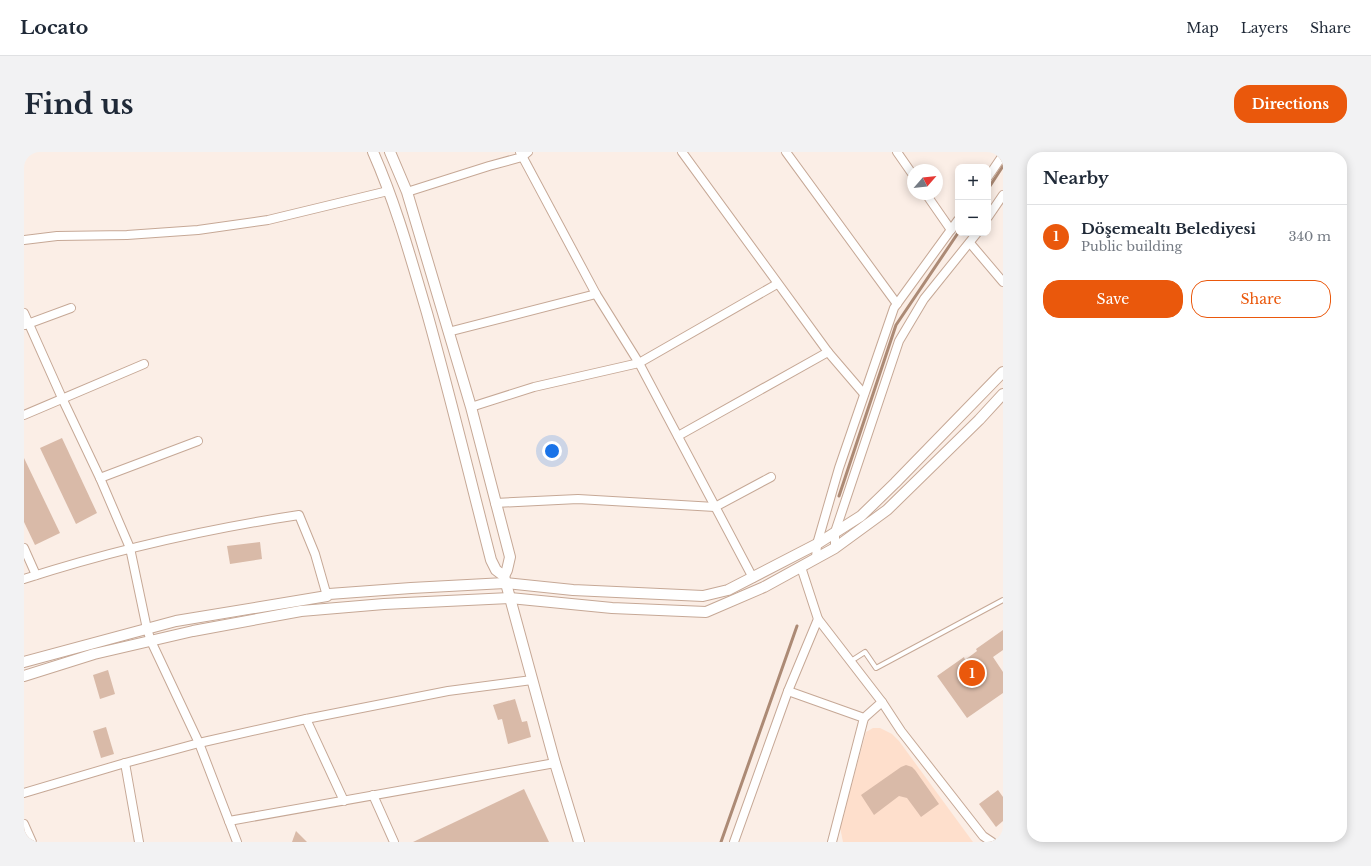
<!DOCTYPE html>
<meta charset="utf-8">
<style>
:root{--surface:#fff;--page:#f2f2f3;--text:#1f2937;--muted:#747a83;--line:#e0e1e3;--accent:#ea580c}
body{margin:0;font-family:"Libre Baskerville",serif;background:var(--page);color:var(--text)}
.controls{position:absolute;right:12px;top:12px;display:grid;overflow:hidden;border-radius:8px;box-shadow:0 2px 10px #0003}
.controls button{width:36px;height:36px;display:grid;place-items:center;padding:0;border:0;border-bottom:1px solid var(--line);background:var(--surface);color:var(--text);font:20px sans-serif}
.compass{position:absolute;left:883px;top:12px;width:36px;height:36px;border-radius:50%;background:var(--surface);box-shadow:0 2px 10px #0003;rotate:62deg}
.you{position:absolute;left:528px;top:299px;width:14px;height:14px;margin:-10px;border:3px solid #fff;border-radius:50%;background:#1a73e8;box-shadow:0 0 0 6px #1a73e833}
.badge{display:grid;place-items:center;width:26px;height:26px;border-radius:50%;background:var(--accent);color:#fff;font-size:13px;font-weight:700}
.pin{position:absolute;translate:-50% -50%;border:2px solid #fff;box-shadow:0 1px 4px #0006}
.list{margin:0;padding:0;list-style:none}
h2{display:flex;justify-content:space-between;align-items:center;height:52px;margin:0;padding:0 16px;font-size:17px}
h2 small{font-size:13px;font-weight:400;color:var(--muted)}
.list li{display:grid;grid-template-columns:26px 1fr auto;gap:12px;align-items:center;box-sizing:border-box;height:64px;padding:0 16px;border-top:1px solid var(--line)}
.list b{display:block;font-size:15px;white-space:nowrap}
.list p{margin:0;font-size:13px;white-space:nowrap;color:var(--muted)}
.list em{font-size:13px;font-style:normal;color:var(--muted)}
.actions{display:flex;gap:8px;padding:12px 16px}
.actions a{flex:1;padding:9px 0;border:1px solid var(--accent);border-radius:16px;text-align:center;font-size:14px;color:var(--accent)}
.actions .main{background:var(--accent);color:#fff}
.map{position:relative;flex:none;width:979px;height:690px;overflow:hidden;border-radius:16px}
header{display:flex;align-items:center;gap:24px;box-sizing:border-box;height:56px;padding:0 20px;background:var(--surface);border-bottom:1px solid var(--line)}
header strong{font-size:19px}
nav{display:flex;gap:22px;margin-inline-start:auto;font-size:14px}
.intro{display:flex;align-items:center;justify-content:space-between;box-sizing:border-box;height:96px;padding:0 24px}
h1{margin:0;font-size:28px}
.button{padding:10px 18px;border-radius:16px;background:var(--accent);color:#fff;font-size:14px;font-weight:700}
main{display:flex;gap:24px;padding:0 24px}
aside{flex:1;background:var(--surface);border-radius:16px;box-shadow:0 2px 10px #0003}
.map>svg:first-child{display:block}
.built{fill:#fedfcc}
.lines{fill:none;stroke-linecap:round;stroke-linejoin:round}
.stream{stroke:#ac8a75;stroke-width:3}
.building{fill:#d9baa8}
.service-casing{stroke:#c6a896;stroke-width:6}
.minor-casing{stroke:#c6a896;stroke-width:10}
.tertiary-casing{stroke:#c6a896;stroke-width:12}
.service{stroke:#fff;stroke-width:4}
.minor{stroke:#fff;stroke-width:8}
.tertiary{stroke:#fff;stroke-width:10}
</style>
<header>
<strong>Locato</strong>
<nav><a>Map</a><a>Layers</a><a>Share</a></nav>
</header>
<div class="intro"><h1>Find us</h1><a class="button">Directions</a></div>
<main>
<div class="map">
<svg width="979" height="690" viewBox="0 0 979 690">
<rect width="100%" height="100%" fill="#fbeee6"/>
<!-- built -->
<path class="built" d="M849,576H856L868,582L875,589L949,690H819L816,675L842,580Z"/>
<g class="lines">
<!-- stream -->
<g class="stream">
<path d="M964,37L979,14"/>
<path d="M815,344L872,173L934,81"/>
<path d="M697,690L773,474"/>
</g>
</g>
<!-- building -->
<g class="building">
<path d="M38,286L73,361L52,372L16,296Z"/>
<path d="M0,306L36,381L11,393L0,370Z"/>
<path d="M236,390L238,407L206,412L203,394Z"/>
<path d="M979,478V498L969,505L979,520V541L943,566L913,524L940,505L941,508L953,499L952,497Z"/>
<path d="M84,518L91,542L76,547L69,523Z"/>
<path d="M491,547L498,570L503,569L507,585L484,592L478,567L474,568L469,553Z"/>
<path d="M82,575L90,602L77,606L69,579Z"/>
<path d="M882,613L888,615L891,618L915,652L897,665L883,646L875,644L850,663L837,643L877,615Z"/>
<path d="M500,637L525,690H389Z"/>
<path d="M974,638L979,645V669L972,675L955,652Z"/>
<path d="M272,679L283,690H268Z"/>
</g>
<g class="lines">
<!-- service casing -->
<g class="service-casing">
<path id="service" d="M827,509L841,500L852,516L979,448"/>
</g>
<!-- minor casing -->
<g class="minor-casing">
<g id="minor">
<path d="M496,0L572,142L615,211L729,426"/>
<path d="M658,0L804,200L840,242"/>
<path d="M762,0L873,152"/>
<path d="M873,0L889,23"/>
<path d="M964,25L979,3"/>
<path d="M383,40L465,14L498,5L504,0"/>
<path d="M902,42L927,78"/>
<path d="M964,65L979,43"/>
<path d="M0,88L33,84L103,83L174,78L244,68L364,39"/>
<path d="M946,91L979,130"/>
<path d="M0,161L38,246L76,326L106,396L123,477L127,489L175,591L213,690"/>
<path d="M1,173L47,156"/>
<path d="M424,180L572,142"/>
<path d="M447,255L510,235L615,211L753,132"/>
<path d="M0,263L120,212"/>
<path d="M654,284L804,200"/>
<path d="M76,326L174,289"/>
<path d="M471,351L554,347L691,355L747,325"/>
<path d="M0,396L12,423"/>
<path d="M811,396V380L875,189L900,147L953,81"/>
<path d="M792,407L793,392L815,316L870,156L934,68"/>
<path d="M0,427C90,398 182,377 275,363L291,402L303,444"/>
<path d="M794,467L858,550L877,579L959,684L968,690"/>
<path d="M764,539L840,566L858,550"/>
<path d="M282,567L320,649"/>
<path d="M101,611L115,690"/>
<path d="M0,641L101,611L175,591L282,567L424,539L508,528"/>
<path d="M349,643L370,690"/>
<path d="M205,669L531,611"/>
<path d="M0,672L8,690"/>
<path d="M710,690L764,539L794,467L777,415"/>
<path d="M808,690L840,566"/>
</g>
</g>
<!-- tertiary casing -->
<g class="tertiary-casing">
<g id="tertiary">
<path d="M349,0C372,52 387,107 403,161C426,243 446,326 467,408L472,418L480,424L531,611L555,690"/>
<path d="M366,0L383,40L447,255L486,405L483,418L480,424"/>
<path d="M0,510L152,469L303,444L305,442L387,436L481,431L549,438L679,444L704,438L793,392L837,364L871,331L979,220"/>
<path d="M0,524L70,502L169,479L277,459L360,452L486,446L588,456L682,460L740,435L811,396L863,358L955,268L979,242"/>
</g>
</g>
<!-- service -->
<use href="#service" class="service"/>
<!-- minor -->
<use href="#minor" class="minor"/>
<!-- tertiary -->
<use href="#tertiary" class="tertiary"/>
</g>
</svg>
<div class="controls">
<button>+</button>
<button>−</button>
</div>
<svg class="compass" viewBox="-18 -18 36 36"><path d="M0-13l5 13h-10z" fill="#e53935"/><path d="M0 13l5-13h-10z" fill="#747a83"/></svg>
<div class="you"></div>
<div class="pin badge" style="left:948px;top:521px">1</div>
</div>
<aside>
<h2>Nearby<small></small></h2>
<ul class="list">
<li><span class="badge">1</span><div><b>Döşemealtı Belediyesi</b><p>Public building</p></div><em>340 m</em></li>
</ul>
<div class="actions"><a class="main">Save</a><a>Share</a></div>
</aside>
</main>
